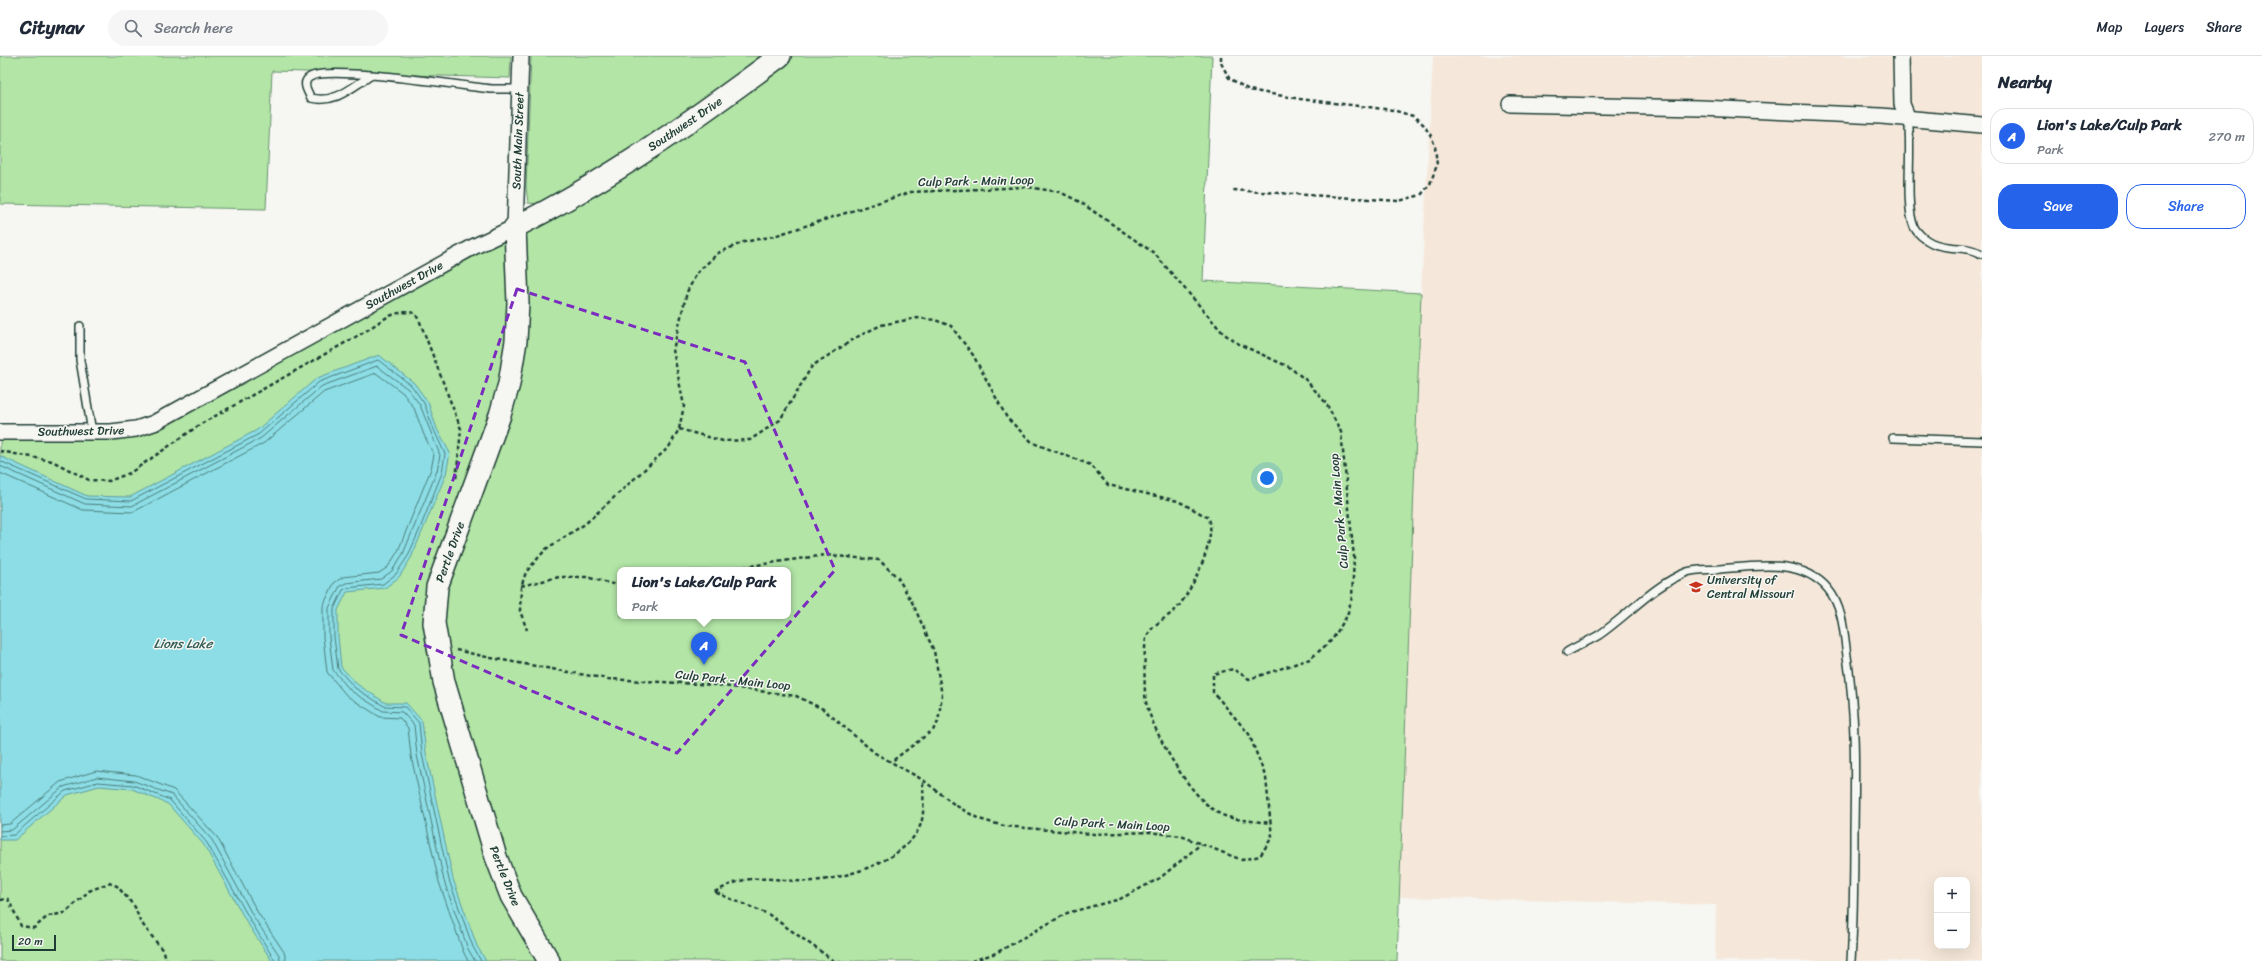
<!DOCTYPE html>
<meta charset="utf-8">
<style>
:root{--surface:#fff;--page:#f6f6f7;--text:#1f2937;--muted:#747a83;--line:#e0e1e3;--accent:#2563eb}
body{margin:0;font-family:Sriracha,sans-serif;background:var(--page);color:var(--text)}
.controls{position:absolute;right:12px;bottom:12px;display:grid;overflow:hidden;border-radius:8px;box-shadow:0 4px 16px #0002}
.controls button{width:36px;height:36px;display:grid;place-items:center;padding:0;border:0;border-bottom:1px solid var(--line);background:var(--surface);color:var(--text);font:20px sans-serif}
.scale{position:absolute;left:12px;bottom:10px;width:44px;box-sizing:border-box;padding-left:4px;border:2px solid #1f3d34;border-top:0;font-size:11px;line-height:14px;white-space:nowrap;color:#1f3d34;-webkit-text-stroke:3px #f6f6f2;paint-order:stroke}
.you{position:absolute;left:1267px;top:422px;width:14px;height:14px;margin:-10px;border:3px solid #fff;border-radius:50%;background:#1a73e8;box-shadow:0 0 0 6px #1a73e833}
.badge{display:grid;place-items:center;width:26px;height:26px;border-radius:50%;background:var(--accent);color:#fff;font-size:13px;font-weight:700}
.pin{position:absolute;translate:-50% -33px;filter:drop-shadow(0 1px 2px #0008)}
.pin::after{content:'';position:absolute;top:21px;width:14px;height:12px;background:inherit;clip-path:polygon(0 0,100% 0,50% 100%)}
.popup{position:absolute;left:617px;top:511px;width:174px;height:52px;box-sizing:border-box;display:grid;place-content:center;border-radius:8px;background:var(--surface);filter:drop-shadow(0 1px 3px #0005);font-size:13px;white-space:nowrap;color:var(--muted)}
.popup b{font-size:15px;color:var(--text)}
.popup::after{content:'';position:absolute;left:50%;top:100%;margin-left:-8px;border:8px solid transparent;border-top-color:var(--surface)}
.list{margin:0;padding:0;list-style:none}
h2{display:flex;justify-content:space-between;align-items:center;height:52px;margin:0;padding:0 16px;font-size:17px}
h2 small{font-size:13px;font-weight:400;color:var(--muted)}
.list li{display:grid;grid-template-columns:26px 1fr auto;gap:12px;align-items:center;box-sizing:border-box;height:56px;margin:0 8px 8px;padding:0 8px;border:1px solid var(--line);border-radius:16px}
.list b{display:block;font-size:15px;white-space:nowrap}
.list p{margin:0;font-size:13px;white-space:nowrap;color:var(--muted)}
.list em{font-size:13px;font-style:normal;color:var(--muted)}
.actions{display:flex;gap:8px;padding:12px 16px}
.actions a{flex:1;padding:9px 0;border:1px solid var(--accent);border-radius:16px;text-align:center;font-size:14px;color:var(--accent)}
.actions .main{background:var(--accent);color:#fff}
.icon{flex:none;width:22px;height:22px;fill:none;stroke:currentColor;stroke-width:2;stroke-linecap:round;stroke-linejoin:round}
.map{position:relative;flex:none;width:1982px;height:905px;overflow:hidden}
header{display:flex;align-items:center;gap:24px;box-sizing:border-box;height:56px;padding:0 20px;background:var(--surface);border-bottom:1px solid var(--line)}
header strong{font-size:19px}
nav{display:flex;gap:22px;margin-inline-start:auto;font-size:14px}
.search{width:280px;height:36px;background:var(--page);display:flex;align-items:center;gap:10px;box-sizing:border-box;padding:0 14px;border-radius:22px;color:var(--muted);font-size:15px}
main{display:flex}
aside{flex:1;background:var(--surface)}
.map>svg:first-child{display:block}
.built{fill:#f5e8da;fill-rule:evenodd}
.green{fill:#b2e5a6;stroke:#68916d;fill-rule:evenodd}
.water{fill:#8cdde5;stroke:#609d9e}
.lines{fill:none;stroke-linecap:round;stroke-linejoin:round}
.shore{stroke:#4b7d7b;stroke-width:1}
.lane-casing{stroke:#1f3d34;stroke-width:10}
.street-casing{stroke:#1f3d34;stroke-width:18}
.secondary-casing{stroke:#1f3d34;stroke-width:24}
.path{stroke:#1f3d34;stroke-width:2.5;stroke-dasharray:4 3;stroke-linecap:butt}
.lane{stroke:#f6f6f2;stroke-width:7}
.street{stroke:#f6f6f2;stroke-width:15}
.secondary{stroke:#f6f6f2;stroke-width:21}
.marked{fill:none;stroke:#7b2cbf;stroke-width:3;stroke-dasharray:8 5;stroke-linejoin:round}
.labels{text-anchor:middle;dominant-baseline:central;stroke-width:3;stroke-linejoin:round;paint-order:stroke}
.street-label{font-size:12px;fill:#1f3d34;stroke:#f6f6f2}
.poi-label{font-size:12px;fill:#1f3d34;stroke:#f6f6f2;text-anchor:start}
.water-label{font-size:13px;font-style:italic;fill:#355d57;stroke:#f6f6f2}
</style>
<header>
<strong>Citynav</strong>
<div class="search"><svg class="icon" aria-label="search" viewBox="0 0 24 24"><circle cx="10" cy="10" r="6"/><path d="M15 15l6 6"/></svg>Search here</div>
<nav><a>Map</a><a>Layers</a><a>Share</a></nav>
</header>
<main>
<div class="map">
<svg width="1982" height="905" viewBox="0 0 1982 905">
<rect width="100%" height="100%" fill="#f6f6f2"/>
<filter id="ink" filterUnits="userSpaceOnUse"><feTurbulence type="fractalNoise" baseFrequency=".025" numOctaves="2"/><feDisplacementMap in="SourceGraphic" scale="8" xChannelSelector="R" yChannelSelector="G"/><feConvolveMatrix kernelMatrix="1 2 1 2 8 2 1 2 1" color-interpolation-filters="sRGB"/></filter>
<g filter="url(#ink)">
<!-- built -->
<path class="built" d="M1433,0H1982V905H1715L1716,849L1399,841L1421,237ZM1937,824H1967V890H1937Z"/>
<!-- green -->
<g class="green">
<path d="M0,0H511L510,22L272,15L266,153L0,148Z"/>
<path d="M531,0H760L684,59L540,148L528,147L526,132Z"/>
<path d="M780,0H1212L1203,225L1421,237L1397,905H0V376L136,373L473,191ZM620,514H788V560H620Z"/>
</g>
<!-- water -->
<path class="water" d="M379,299L414,327L428,346L437,373L450,397L446,418L422,476L411,502L399,521L385,532L347,536L338,554V580L341,611L358,629L386,647H406L422,665L426,697L453,823L477,890L486,905H272L246,865L204,789L168,748L132,733L99,730L67,739L15,784H0V400L87,440L130,441L257,374L317,322Z"/>
<g class="lines">
<!-- shore -->
<g class="shore">
<path d="M0,405L86,443L131,445L259,378L319,326L378,304L411,329L424,347L434,374L445,398L442,417L419,475L408,500L396,518L383,528L347,532L343,534L334,553V581L338,613L355,632L384,650L405,651L419,667L422,698L449,824L473,891L481,905"/>
<path d="M0,410L85,448L132,450L261,382L322,330L377,310L408,333L420,349L440,399L437,415L403,498L392,515L381,523L346,527L340,530L329,552V581L333,614L351,635L383,655L402,656L414,669L417,699L444,825L468,893L475,905"/>
<path d="M0,417L83,454L133,456L264,387L324,336L376,317L403,337L414,352L424,379L434,399L431,413L398,495L388,511L379,517L343,521L334,527L323,550V581L327,616L347,640L380,661L400,662L408,672L411,700L439,826L463,895L468,905"/>
<path d="M0,769L10,768L60,726L96,715L136,719L174,734L217,781L258,857L284,896L286,905"/>
<path d="M0,775L12,774L63,731L97,721L134,725L172,739L212,784L253,860L279,899L280,905"/>
<path d="M0,780L14,779L65,735L98,726L133,729L170,744L207,787L249,862L275,905"/>
</g>
<!-- lane casing -->
<g class="lane-casing">
<g id="lane">
<path d="M370,20C351,32 335,48 311,42C308,36 301,26 310,21C328,9 463,30 492,33C501,33 511,33 520,33"/>
<path d="M1908,63C1913,93 1904,146 1914,171C1917,177 1925,184 1932,187C1949,195 1963,188 1982,198"/>
<path d="M80,270V304L92,376"/>
<path d="M1893,382L1982,385"/>
<path d="M1567,596C1577,590 1589,585 1599,579C1628,559 1654,529 1687,516C1696,513 1710,514 1720,513C1756,510 1802,502 1828,533C1843,551 1844,577 1847,600C1856,659 1855,714 1854,774C1854,818 1854,861 1851,905"/>
</g>
</g>
<!-- street casing -->
<g class="street-casing">
<g id="street">
<path d="M1901,0L1902,48L1908,63"/>
<path d="M1510,48L1701,52L1881,60L1982,69"/>
<path d="M0,376H111L136,373L154,367L473,191L515,171L521,0"/>
</g>
</g>
<!-- secondary casing -->
<g class="secondary-casing">
<path id="secondary" d="M549,905L511,840L496,801L444,626L434,567L437,531L500,359L509,328L516,285L518,247L515,171C610,124 696,62 780,0"/>
</g>
<!-- path -->
<g class="path">
<path d="M1221,0V7L1229,22L1249,34L1300,43L1393,54L1413,60L1423,68L1431,80L1435,90L1437,109L1430,128L1421,139L1399,145L1233,134"/>
<path d="M679,373L723,385L750,384L780,364L812,310L857,281L881,269L917,262L935,264L951,270L973,299L1007,362L1033,387L1091,409L1108,429L1178,445L1209,462C1216,486 1193,532 1178,551C1169,562 1151,567 1146,583C1144,590 1144,639 1146,646C1153,677 1194,750 1225,760C1239,765 1256,765 1271,767"/>
<path d="M0,395L52,405L89,424L109,425L130,417L201,368L366,275C382,264 395,253 415,257L420,266L461,373L456,424"/>
<path d="M723,514L825,499L879,504L898,522L912,546L934,595L942,639L938,666L933,674L891,706"/>
<path d="M521,530L559,521H586L620,530"/>
<path d="M456,594L491,602L608,623L716,629L796,640L823,653L875,697L923,724L955,749L979,763L1004,770L1094,778L1149,776L1181,780L1242,804L1260,800L1272,781L1266,722L1249,678L1213,636V618L1233,613L1249,623L1310,603L1332,584L1347,560L1352,541L1354,501L1341,376L1326,347L1306,324L1289,311L1237,287L1223,277L1154,197L1080,146L1060,136L1027,131L911,136L774,180L744,186L718,197L697,217L687,236L673,294L684,350L679,373L669,391L585,468L546,493L526,516L521,531L520,555L527,574"/>
<path d="M0,844L8,843L21,870L34,872L48,860L65,857L89,835L109,827L117,830L135,851L140,865L164,896L167,905"/>
<path d="M834,905L768,858L714,836C722,833 729,828 737,826C760,818 790,827 813,825C847,822 906,804 920,770C925,760 923,736 923,724"/>
<path d="M972,905L996,897L1067,857L1120,843L1160,822L1201,788"/>
</g>
<!-- lane -->
<use href="#lane" class="lane"/>
<!-- street -->
<use href="#street" class="street"/>
<!-- secondary -->
<use href="#secondary" class="secondary"/>
</g>
</g>
<!-- marked area -->
<path class="marked" d="M517,233L745,306L835,514L677,697L401,579Z"/>
<!-- icons -->
<defs>
<g id="university-bare" transform="scale(1.08)"><path d="M0-5L7-2L0 1L-7-2ZM-4 1L0 2.5L4 1V4Q0 6-4 4Z" fill="#c8321e" stroke="#f6f6f2" stroke-width="2.5" paint-order="stroke"/></g>
</defs>
<g fill-rule="evenodd">
<use href="#university-bare" x="1696" y="531"/>
</g>
<g class="labels">
<!-- street labels -->
<g class="street-label">
<text transform="translate(685 68) rotate(-34)">Southwest Drive</text>
<text transform="translate(518 85) rotate(-88)">South Main Street</text>
<text transform="translate(976 125) rotate(-1)">Culp Park - Main Loop</text>
<text transform="translate(404 229) rotate(-29)">Southwest Drive</text>
<text transform="translate(81 375) rotate(-1)">Southwest Drive</text>
<text transform="translate(1339 455) rotate(-95)">Culp Park - Main Loop</text>
<text transform="translate(450 496) rotate(-70)">Pertle Drive</text>
<text transform="translate(733 624) rotate(6)">Culp Park - Main Loop</text>
<text transform="translate(1112 768) rotate(3)">Culp Park - Main Loop</text>
<text transform="translate(505 820) rotate(68)">Pertle Drive</text>
</g>
<!-- poi labels -->
<g class="poi-label">
<text x="1707" y="524">University of<tspan x="1707" dy="14">Central Missouri</tspan></text>
</g>
<!-- water labels -->
<g class="water-label">
<text x="183" y="587">Lions Lake</text>
</g>
</g>
</svg>
<div class="controls">
<button>+</button>
<button>−</button>
</div>
<div class="scale">20 m</div>
<div class="you"></div>
<div class="pin badge" style="left:704px;top:609px">A</div>
<div class="popup"><b>Lion's Lake/Culp Park</b>Park</div>
</div>
<aside>
<h2>Nearby<small></small></h2>
<ul class="list">
<li><span class="badge">A</span><div><b>Lion's Lake/Culp Park</b><p>Park</p></div><em>270 m</em></li>
</ul>
<div class="actions"><a class="main">Save</a><a>Share</a></div>
</aside>
</main>
